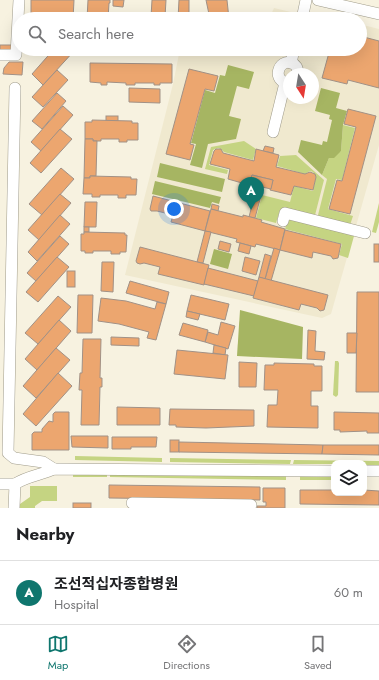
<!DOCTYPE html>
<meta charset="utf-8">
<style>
:root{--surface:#fff;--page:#f6f6f6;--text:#202124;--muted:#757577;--line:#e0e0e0;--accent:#0f766e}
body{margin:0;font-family:Jost,"Noto Sans KR",sans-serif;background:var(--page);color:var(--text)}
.controls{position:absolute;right:12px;bottom:12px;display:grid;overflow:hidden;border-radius:8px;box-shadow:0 4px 16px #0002}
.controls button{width:36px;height:36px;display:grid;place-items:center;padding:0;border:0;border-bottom:1px solid var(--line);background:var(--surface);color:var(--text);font:20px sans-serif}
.compass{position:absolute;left:283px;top:68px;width:36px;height:36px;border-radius:50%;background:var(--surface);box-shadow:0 4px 16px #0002;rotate:168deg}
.you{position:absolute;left:174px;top:209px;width:14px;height:14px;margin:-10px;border:3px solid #fff;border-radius:50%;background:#1a73e8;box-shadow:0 0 0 6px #1a73e833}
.badge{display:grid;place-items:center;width:26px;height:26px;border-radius:50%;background:var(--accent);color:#fff;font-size:13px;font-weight:700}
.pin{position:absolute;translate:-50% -33px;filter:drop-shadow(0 1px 2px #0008)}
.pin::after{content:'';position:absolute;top:21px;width:14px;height:12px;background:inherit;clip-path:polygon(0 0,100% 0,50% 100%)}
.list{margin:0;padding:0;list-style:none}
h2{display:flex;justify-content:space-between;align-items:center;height:52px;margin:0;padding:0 16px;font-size:17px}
h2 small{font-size:13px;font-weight:400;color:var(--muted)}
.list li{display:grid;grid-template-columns:26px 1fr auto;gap:12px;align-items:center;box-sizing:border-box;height:64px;padding:0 16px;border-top:1px solid var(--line)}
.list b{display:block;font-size:15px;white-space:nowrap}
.list p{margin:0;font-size:13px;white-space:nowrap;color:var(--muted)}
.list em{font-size:13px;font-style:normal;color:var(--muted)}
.icon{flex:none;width:22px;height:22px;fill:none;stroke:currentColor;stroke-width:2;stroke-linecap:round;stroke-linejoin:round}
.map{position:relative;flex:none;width:379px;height:508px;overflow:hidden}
.search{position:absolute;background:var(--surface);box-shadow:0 4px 16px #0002;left:12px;right:12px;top:12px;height:44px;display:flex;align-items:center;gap:10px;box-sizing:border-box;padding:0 14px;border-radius:22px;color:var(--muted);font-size:15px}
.sheet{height:116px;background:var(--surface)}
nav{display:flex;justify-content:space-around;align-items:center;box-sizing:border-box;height:56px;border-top:1px solid var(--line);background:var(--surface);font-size:11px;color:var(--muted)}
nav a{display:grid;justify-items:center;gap:2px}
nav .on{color:var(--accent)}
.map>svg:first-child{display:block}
.built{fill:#f0e9cf;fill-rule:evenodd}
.green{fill:#c5d482}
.forest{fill:#a6b562}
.building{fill:#eca66f;stroke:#a19186}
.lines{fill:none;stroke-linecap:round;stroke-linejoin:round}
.minor-casing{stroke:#a09c8b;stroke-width:12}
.minor{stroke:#fff;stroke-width:11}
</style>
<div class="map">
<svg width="379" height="508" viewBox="0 0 379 508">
<rect width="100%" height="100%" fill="#f7f2e0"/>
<!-- built -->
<g class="built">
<path d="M274,8L320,19H269Z"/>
<path d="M360,20L363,21V25L379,29V145L331,314L322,318L125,275L173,84L180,49H360ZM289,74H313V98H289Z"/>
</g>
<!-- green -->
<g class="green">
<path d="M221,49H256L255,56Z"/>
<path d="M343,125L355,128L342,180L336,179L328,209L353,216L349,228L317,219L327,179L322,175L329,158L341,151Z"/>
<path d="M244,141L256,149L253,160L224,152L221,149L218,148L213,150L209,165L228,170L227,174L205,169L211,147Z"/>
<path d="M296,155L324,180L314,219L280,210L276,223L256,218L262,195L290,202L294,186L313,191L316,177L313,172L310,171L305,174L277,166L280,156Z"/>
<path d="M379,203V222L376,233L372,232Z"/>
<path d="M289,217L354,236L348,258L339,255L342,244L285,229Z"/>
<path d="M335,361H338L339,363L338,395L336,397L333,395Z"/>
<path d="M75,456L162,458V462L75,460Z"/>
<path d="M170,458L291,460L290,464L170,462Z"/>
<path d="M294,460L379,461V465H364V463H334V464H293Z"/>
<path d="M73,473L107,474V477H73Z"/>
<path d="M110,474L286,476V480L110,477Z"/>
<path d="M300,476L334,477V480H300Z"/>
<path d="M30,486H57V501H42L35,506V508H20V504L30,497Z"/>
</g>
<!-- forest -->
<g class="forest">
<path d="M228,65L254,72L249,89L237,86L229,116L241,119L236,139L208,144L202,168L190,165L196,144L191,143L205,90L215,93L220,75L225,76Z"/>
<path d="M321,88L340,93L336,108L347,111L343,125L341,151L334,158H329L322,175L298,152L301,140L322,145L323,141L327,142L332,120L329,119L330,115L315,111Z"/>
<path d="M160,163L225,179L222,192L157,177Z"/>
<path d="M155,181L221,197L219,204L212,202L210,208L152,194Z"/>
<path d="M214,249L232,254L228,269L210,264Z"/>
<path d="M240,310L303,327L302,359L237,356Z"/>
</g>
<!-- building -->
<g class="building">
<path d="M31,0H74L73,19H31Z"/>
<path d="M88,0H110V3H109L108,19H87Z"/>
<path d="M113,0H124L123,7L113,6Z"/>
<path d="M152,0H166L165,17H151Z"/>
<path d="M179,0H189V19H178Z"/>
<path d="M206,0H227L229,19H210Z"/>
<path d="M165,15H172V19H151V17H165Z"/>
<path d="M360,36L379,41V88L348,80L347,84L322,78L330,49H360Z"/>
<rect x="0" y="45" width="13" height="7"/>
<path d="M54,49H72L74,51L43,85L32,74Z"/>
<path d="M9,62H23L22,75L3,74L4,68Z"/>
<path d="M90,63L172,64V83H160V85H154V83H135V85H126V83L107,82V85H101V83L90,82Z"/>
<path d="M189,69L218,76L214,91L205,89L190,144L194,145L190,160L166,154Z"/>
<path d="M57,70L68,80L43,107L32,97Z"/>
<path d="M129,88L160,89V103L129,102Z"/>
<path d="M57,93L66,101L42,129L32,121Z"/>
<path d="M63,106L73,115L41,151L31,142Z"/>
<path d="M348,109L376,116L350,214L329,209L337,180L342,181L356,127L344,124Z"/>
<rect x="106" y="116" width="12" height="5"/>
<path d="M92,120L132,121V123H138V140H127V142H119V139H101V141H93V139H85V122H92Z"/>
<path d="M60,129L72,139L41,173L30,163Z"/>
<path d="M85,139H93V141H97L96,176H90V178H84Z"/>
<path d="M265,146L274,148L273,153L263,151Z"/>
<path d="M216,149H221L223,153L254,161L256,149L279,155L276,167L305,174L310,172L315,174L316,177L313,190L294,186L291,195L270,190L273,180L252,175L249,185L228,179L230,169L210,164L214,151Z"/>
<path d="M61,168L74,179L42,215L29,204Z"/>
<path d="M252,175L273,180L271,189L249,184Z"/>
<path d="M90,176L131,177V179H137L136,195H126V198H118V195H100V197H92V194H83L84,178H90Z"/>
<path d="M257,186L263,188L255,218L249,217Z"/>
<path d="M60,194L71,203L39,240L28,230Z"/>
<path d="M153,196L210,211L205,231L171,222L173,215L157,211H151L150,209Z"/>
<path d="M85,202H97L96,227H84Z"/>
<path d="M212,204L219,206L218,211L211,209Z"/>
<path d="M211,209L243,217V215L262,220L261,222L285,229L280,250L256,244L255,247L240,243L236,242L237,239L205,231Z"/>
<path d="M60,215L70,224L37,261L28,252Z"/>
<rect x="84" y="227" width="5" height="5"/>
<path d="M285,230L341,244L338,258L333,259L331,256L313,252L312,258L280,250Z"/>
<path d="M205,231L211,232L203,263L197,262Z"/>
<path d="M84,232L125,233V235H127L126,252H120V254H111V251H93V253H85V251H81V234H84Z"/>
<path d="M60,236L69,244L36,281L27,273Z"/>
<path d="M220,241L231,244L229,252L218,249Z"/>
<path d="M240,243L251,246L249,254L238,251Z"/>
<rect x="374" y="244" width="5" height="18"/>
<path d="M140,247L209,265L204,285L158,274L160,267L144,263L140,264L137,263L136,261Z"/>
<path d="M274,248L280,250L271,281L265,279Z"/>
<path d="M265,254L271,256L265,279L259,277Z"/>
<path d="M57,257L69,267L38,302L26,292Z"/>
<path d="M245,257L260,261L256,275L242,271Z"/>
<path d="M102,262H114L113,292L101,291Z"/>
<path d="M208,268L258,281L254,296L204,284Z"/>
<rect x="67" y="271" width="8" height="16"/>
<path d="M259,277L328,295L324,310L320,311L317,308L301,304L299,310L253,298Z"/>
<path d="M130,281L169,292L166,304L126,293Z"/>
<path d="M357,292H379V392H356Z"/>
<path d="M78,295H93L92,333H77Z"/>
<path d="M191,295L229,304L225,320L187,311Z"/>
<path d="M58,296L71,307L38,344L25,333Z"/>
<path d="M101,298L126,301L155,309L157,302L166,304L156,340L147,338L149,332L119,324L98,321Z"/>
<path d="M187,311L200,314L198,320L186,317Z"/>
<path d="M59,320L71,331L37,370L25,359Z"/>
<path d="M221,322L235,326L228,349L205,342L208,332L218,335Z"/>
<path d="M183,323L208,330L205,342L179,335Z"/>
<path d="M308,330L316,331L315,351L325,352L324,360L307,359Z"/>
<path d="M347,333H357L356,353H347Z"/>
<path d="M111,337L139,338V346L111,345Z"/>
<path d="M83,339H101L100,378H102V387H100L99,425H81L82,390H79L80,373H82Z"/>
<path d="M214,345L226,348L225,355L213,353Z"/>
<path d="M56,348L70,360L36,398L23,386Z"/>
<path d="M177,350L228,355L225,379L174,374Z"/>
<path d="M239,362L257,363L256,387H239Z"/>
<path d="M274,363L314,364V366H322V391H311V406H318V428L267,427L268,405H277L278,390H264L265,365H274Z"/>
<path d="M58,373L72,386L36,426L23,414Z"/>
<path d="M117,407L160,408V425H117Z"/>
<path d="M170,409L254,410V426L206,428L176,427V425H169Z"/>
<path d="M55,412H69V450H32V434L34,432H42V429L49,421L53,422V414Z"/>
<path d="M334,412L379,413V433H367V431L340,432V430H334Z"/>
<path d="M71,436H108V448L72,447Z"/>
<path d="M112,437H157L156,447H131V449H112Z"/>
<rect x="170" y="440" width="9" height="12"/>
<path d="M179,442L323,445L322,454L179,452Z"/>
<path d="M323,445H379V455L322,454Z"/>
<path d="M109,485L260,487V500L109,498Z"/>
<path d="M263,488H285V508H257V506H266V502H263Z"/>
<path d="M300,490H334V493H364V490L379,491V505L300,504Z"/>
<rect x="73" y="503" width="18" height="5"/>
</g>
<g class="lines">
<!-- minor casing -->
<g class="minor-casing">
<g id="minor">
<path d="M318,0L379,14"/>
<path d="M302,19L306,0"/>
<path d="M0,55H16L19,0"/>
<path d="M291,63L294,49"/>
<path d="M289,83C271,82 278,58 292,63C297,65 298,69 298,74"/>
<path d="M15,88L8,453L14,458L43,462L54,469"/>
<path d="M273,132L285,83"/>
<path d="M283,221L285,213L365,233"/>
<path d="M364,471H379"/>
<path d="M0,484H15"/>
<path d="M132,503L251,505"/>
<path d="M14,508L15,484C27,476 41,475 54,469L334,471"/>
</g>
</g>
<!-- minor -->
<use href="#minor" class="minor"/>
</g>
</svg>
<div class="controls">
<button><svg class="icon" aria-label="layers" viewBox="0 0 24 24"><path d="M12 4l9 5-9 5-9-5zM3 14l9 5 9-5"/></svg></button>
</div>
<svg class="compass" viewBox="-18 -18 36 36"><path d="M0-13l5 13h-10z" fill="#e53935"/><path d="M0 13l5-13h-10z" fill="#757577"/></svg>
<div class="you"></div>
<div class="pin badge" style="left:251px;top:210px">A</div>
<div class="search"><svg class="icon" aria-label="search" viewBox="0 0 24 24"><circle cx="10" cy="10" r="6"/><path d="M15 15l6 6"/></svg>Search here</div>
</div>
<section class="sheet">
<h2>Nearby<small></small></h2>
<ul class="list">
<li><span class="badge">A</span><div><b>조선적십자종합병원</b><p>Hospital</p></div><em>60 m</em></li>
</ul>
</section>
<nav>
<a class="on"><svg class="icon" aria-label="map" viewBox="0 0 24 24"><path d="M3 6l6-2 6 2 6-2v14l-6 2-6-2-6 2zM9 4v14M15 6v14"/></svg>Map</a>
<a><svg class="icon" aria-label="directions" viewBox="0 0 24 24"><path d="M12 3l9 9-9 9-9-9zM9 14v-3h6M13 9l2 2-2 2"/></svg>Directions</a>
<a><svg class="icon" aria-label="saved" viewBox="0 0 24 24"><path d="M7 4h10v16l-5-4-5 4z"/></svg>Saved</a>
</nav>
